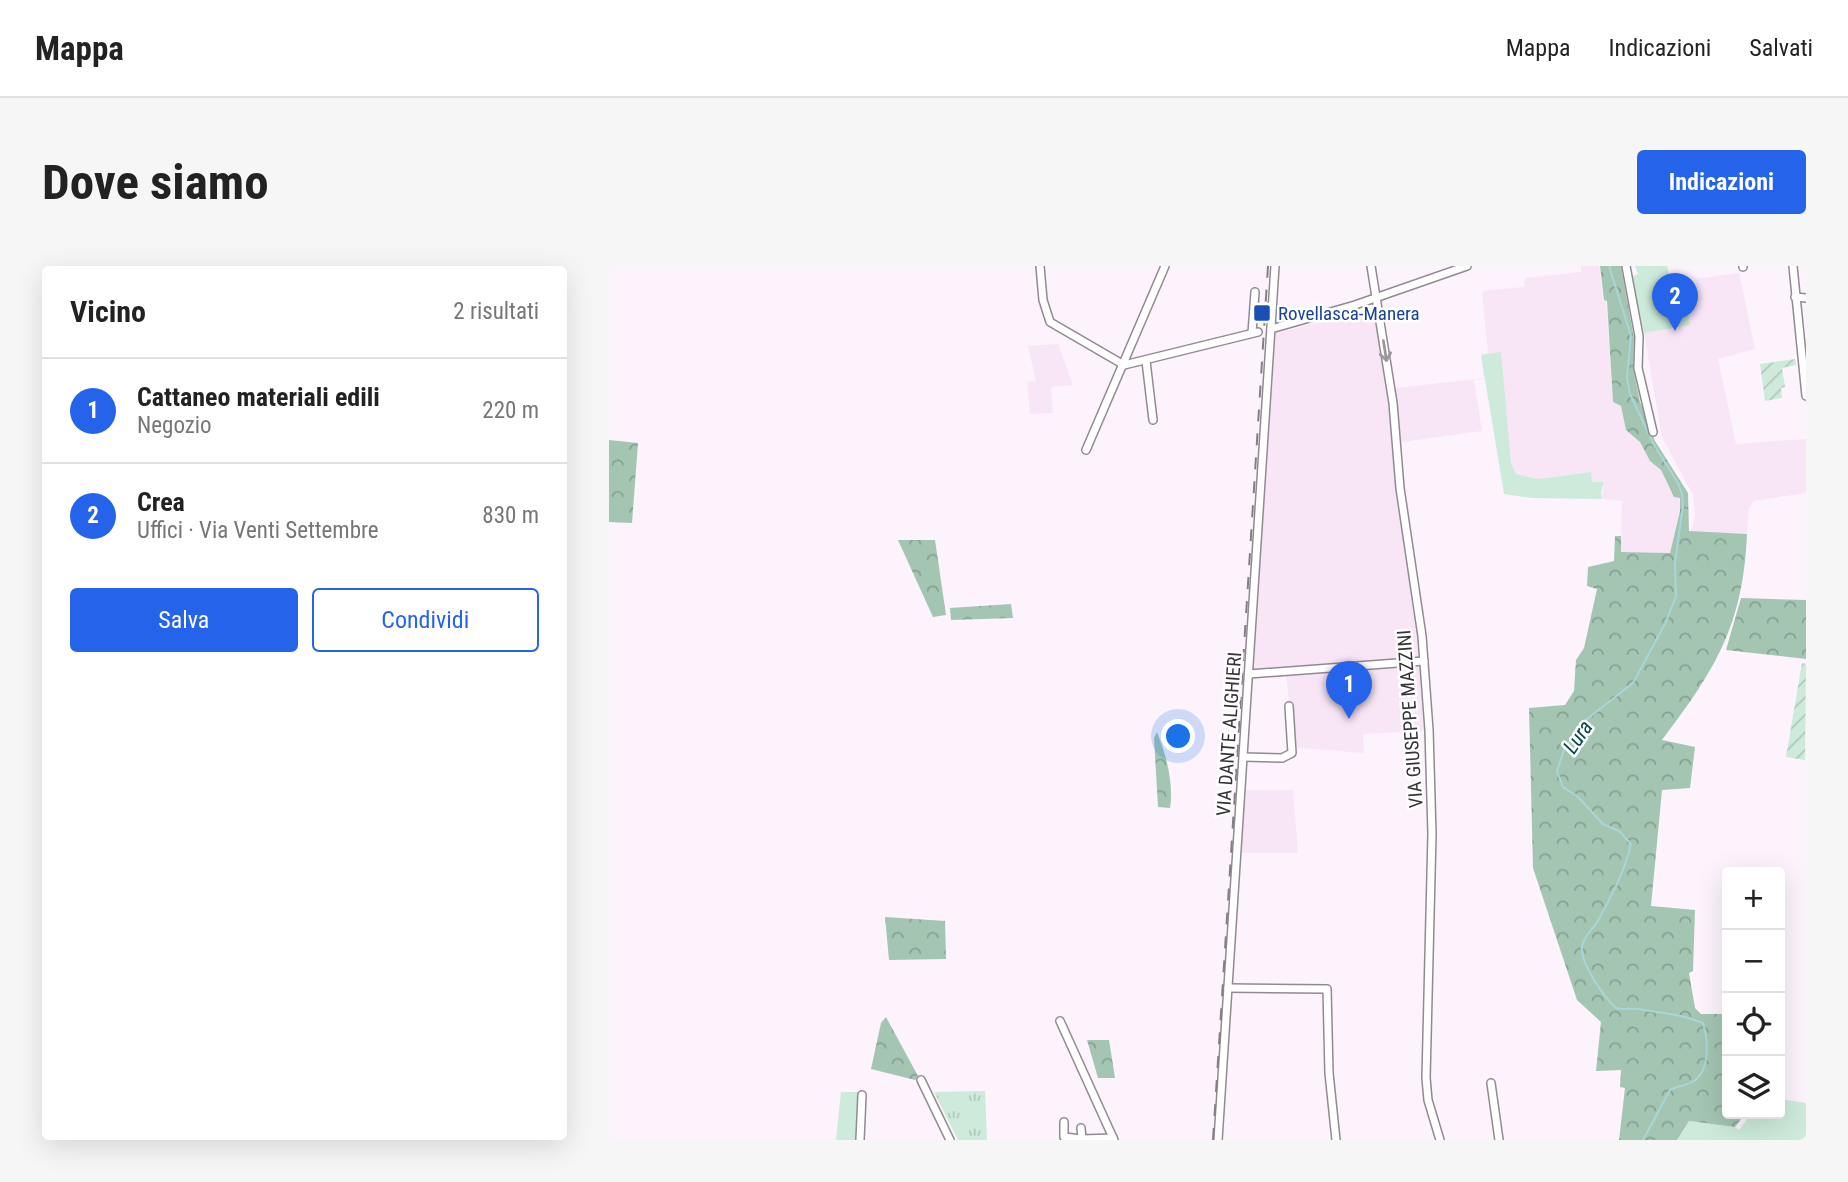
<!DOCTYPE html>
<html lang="it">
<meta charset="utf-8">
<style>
:root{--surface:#fff;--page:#f6f6f6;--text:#222;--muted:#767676;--line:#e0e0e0;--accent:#2563eb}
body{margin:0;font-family:"Roboto Condensed",sans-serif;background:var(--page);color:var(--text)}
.controls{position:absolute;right:21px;bottom:21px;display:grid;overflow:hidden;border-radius:7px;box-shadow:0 7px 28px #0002}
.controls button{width:63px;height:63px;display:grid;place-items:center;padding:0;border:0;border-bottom:2px solid var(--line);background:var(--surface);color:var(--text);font:35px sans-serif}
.you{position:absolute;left:570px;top:471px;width:24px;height:24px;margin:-18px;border:5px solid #fff;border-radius:50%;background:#1a73e8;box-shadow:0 0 0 10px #1a73e833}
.badge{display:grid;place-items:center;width:46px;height:46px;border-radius:50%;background:var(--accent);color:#fff;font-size:23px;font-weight:700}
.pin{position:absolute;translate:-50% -58px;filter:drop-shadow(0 2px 4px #0008)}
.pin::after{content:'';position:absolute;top:37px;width:24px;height:21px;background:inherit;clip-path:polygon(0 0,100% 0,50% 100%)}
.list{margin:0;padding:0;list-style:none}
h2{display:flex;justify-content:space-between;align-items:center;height:91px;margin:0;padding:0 28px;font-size:30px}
h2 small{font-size:23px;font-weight:400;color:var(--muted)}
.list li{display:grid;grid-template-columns:46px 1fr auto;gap:21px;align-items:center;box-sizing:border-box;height:105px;padding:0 28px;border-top:2px solid var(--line)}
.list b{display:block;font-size:26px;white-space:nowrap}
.list p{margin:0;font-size:23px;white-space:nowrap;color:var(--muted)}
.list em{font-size:23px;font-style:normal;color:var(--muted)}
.actions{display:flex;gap:14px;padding:21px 28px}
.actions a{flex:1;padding:16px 0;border:2px solid var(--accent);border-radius:7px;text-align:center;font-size:24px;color:var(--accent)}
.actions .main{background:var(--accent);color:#fff}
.icon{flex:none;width:38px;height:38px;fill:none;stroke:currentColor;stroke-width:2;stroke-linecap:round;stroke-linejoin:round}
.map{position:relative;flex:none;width:1197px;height:874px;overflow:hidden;border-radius:7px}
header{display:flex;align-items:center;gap:42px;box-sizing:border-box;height:98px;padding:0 35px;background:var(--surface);border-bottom:2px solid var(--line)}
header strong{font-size:33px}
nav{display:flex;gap:38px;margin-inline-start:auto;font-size:24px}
.intro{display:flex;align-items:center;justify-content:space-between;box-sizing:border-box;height:168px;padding:0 42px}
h1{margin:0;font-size:49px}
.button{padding:18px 32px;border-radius:7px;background:var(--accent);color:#fff;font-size:24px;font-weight:700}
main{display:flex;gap:42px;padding:0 42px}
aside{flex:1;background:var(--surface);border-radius:7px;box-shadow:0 7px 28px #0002}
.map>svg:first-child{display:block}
.industrial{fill:#f8e6f7}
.grass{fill:#cdeada}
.forest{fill:url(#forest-crowns)}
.park{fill:url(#park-tufts)}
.garden{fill:url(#garden-furrows)}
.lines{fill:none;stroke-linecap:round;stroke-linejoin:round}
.stream{stroke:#aad6d7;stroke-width:2}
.minor-casing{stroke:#928a92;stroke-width:10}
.minor{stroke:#fff;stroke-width:7}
.rail{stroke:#847f84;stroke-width:2;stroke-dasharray:12 12;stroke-linecap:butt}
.oneway{stroke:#9a999a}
.transit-dot{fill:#1a4fb4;stroke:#fff;stroke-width:2.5}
.labels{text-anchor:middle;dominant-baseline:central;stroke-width:5;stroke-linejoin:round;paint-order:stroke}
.transit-label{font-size:19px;fill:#164399;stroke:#fff;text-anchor:start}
.street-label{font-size:19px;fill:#363336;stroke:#fff}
.water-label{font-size:21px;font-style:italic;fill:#034749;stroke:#fff}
</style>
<header>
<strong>Mappa</strong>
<nav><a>Mappa</a><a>Indicazioni</a><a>Salvati</a></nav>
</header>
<div class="intro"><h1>Dove siamo</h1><a class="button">Indicazioni</a></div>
<main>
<aside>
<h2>Vicino<small>2 risultati</small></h2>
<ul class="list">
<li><span class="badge">1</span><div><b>Cattaneo materiali edili</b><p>Negozio</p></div><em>220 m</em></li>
<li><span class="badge">2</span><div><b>Crea</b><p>Uffici · Via Venti Settembre</p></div><em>830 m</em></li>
</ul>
<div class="actions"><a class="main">Salva</a><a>Condividi</a></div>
</aside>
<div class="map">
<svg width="1197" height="874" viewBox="0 0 1197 874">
<defs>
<pattern id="forest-crowns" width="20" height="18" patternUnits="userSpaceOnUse" patternTransform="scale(1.75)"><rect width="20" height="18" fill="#a3c5b2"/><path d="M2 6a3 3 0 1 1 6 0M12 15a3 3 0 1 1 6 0" fill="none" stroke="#86a192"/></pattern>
<pattern id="park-tufts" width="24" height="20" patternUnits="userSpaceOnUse" patternTransform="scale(1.75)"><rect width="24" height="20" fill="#cdeada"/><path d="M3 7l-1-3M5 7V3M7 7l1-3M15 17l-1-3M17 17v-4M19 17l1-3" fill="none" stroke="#b1c9bc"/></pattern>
<pattern id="garden-furrows" width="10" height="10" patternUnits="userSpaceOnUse" patternTransform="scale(1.75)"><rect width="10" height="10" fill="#cdeada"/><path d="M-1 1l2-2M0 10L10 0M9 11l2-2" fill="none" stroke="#b1c9bc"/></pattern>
</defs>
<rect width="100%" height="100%" fill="#fcf3fc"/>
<!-- industrial -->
<g class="industrial">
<path d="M972,0H990L994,34L997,35L1004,136L1012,140L1017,164L1031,176L1041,195L1052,204L1065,231L1071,232V245L1061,287L1012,286L1013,235L993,233L995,216H983L981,206L929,213L907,208L902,197L893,111L865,114L873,165L786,177L806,355L815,400L819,465L754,468L755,487L681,481L676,437H680L677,408L641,409L661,69L763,42L779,123L875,112L872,88L879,87L873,25L915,21L916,12L972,6Z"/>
<path d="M1130,7L1146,83L1109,93L1127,178L1197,173V227L1145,235L1140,242L1138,268L1082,266L1086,249L1084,229L1053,171L1035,67L1081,59L1077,33L1090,30L1086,13Z"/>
<path d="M449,78L464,119L442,121L444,147L421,148L418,116L427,115L419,80Z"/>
<path d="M633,524H684L689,587H629Z"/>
</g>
<!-- grass -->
<g class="grass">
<path d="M1026,0H1058L1062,15L1067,14L1071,33H1077L1081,59L1035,67L1023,11L1029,8Z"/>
<path d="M892,86L902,197L907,208L929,213L982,206L983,216H995L992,226L993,233L923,232L895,228L872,89Z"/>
<path d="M232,826H251L249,874H227Z"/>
<path d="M1171,833L1197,837V874H1068L1080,855L1126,861L1130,864L1142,848H1171Z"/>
</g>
<!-- forest -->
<g class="forest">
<path d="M991,0H1012L1025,72L1024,102L1031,136L1046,175L1079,227L1080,265L1138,268C1134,359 1107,403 1053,474L1086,481L1081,522L1053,524L1042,640L1086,644L1084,705L1080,707L1086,742L1092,748H1118V848H1136L1126,861L1080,855L1068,874H1010L1016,822L1011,821L1012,804L987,805L992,756L968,734L924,602L920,442L956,439L965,425L967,394L975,382L988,323L978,320L979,301L1005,295L1006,270H1012V286L1061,287L1071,245V232L1065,231L1052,204L1041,195L1031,176L1017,164L1012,140L1004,136L998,35L995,34Z"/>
<path d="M0,174L29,177L23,257L0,256Z"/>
<path d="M289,274H326L337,349L324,351Z"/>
<path d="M1132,332L1197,334V393L1117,384Z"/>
<path d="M402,338L404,352L342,354L341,342Z"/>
<path d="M548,466C557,488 565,518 561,542L549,541L545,472Z"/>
<path d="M276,651L336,655L337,693L280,694Z"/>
<path d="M277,751L309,810L306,814L262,803L272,757Z"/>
<path d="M478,774H500L506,812H489Z"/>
</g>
<!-- park -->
<path class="park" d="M376,825L378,874H349L325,826Z"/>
<!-- garden -->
<g class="garden">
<path d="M1186,93L1187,99L1173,102L1176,121L1172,122L1173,132L1156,135L1151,98Z"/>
<path d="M1193,397L1197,398L1196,494L1177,491Z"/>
</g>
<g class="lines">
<!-- stream -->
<path class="stream" d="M1000,0L1022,70L1018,112L1021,128L1045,179L1069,217L1073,228L1074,240L1066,297L1067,330L1056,358L1024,417L973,457L955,484L948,505L954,521L969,531L994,558L1010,565L1022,578C1016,605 1003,629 990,653C985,662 974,671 973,681C971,697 995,731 1007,742C1015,744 1021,742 1029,743C1050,746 1074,749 1094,757C1099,774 1102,806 1083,816C1076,820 1068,820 1061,824L1034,874"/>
<!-- minor casing -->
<g class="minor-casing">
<g id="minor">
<path d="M431,0L434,34L441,56L515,99L649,66"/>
<path d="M762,0L784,137L791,222L813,370L820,464L823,568L817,812L819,834L831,874"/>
<path d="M1017,0L1030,70L1029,102L1044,166"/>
<path d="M1134,0V1"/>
<path d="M1184,0L1197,130"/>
<path d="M1186,31L1197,32"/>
<path d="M662,63L746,39L858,0"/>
<path d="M643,67L646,26"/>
<path d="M537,95L544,154"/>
<path d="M477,184L556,0"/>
<path d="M640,408L815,395"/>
<path d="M635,491L673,492L683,487L680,440"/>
<path d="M619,722L718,723L720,807L727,874"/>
<path d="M451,755L505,874"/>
<path d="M312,814L341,874"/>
<path d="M882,817L890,874"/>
<path d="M455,856V871L473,873"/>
<path d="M472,862L473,873L504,872"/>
<path d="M251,874L253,829"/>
<path d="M609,874L666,0"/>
</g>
</g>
<!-- minor -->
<use href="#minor" class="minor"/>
<!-- rail -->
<path class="rail" d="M604,874L659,0"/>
</g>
<!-- one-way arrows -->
<defs><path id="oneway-shaft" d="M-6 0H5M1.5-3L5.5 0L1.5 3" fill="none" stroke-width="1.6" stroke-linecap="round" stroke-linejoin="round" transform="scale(1.75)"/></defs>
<use class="oneway" href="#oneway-shaft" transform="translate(776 85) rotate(81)"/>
<!-- markers -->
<rect class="transit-dot" x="644" y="38" width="18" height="18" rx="3.5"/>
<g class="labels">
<!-- transit labels -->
<g class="transit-label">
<text x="669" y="47">Rovellasca-Manera</text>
</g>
<!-- street labels -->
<g class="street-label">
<text transform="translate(801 453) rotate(-94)">VIA GIUSEPPE MAZZINI</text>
<text transform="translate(620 468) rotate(-86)">VIA DANTE ALIGHIERI</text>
</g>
<!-- water labels -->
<g class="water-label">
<text transform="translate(969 471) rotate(-56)">Lura</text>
</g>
</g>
</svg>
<div class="controls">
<button>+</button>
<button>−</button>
<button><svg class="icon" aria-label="locate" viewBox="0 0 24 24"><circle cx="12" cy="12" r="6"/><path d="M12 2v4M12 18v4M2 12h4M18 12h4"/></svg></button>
<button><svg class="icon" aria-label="layers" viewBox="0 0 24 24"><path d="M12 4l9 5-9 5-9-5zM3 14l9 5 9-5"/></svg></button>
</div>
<div class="you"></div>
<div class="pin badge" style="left:740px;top:453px">1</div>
<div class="pin badge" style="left:1066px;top:65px">2</div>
</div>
</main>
